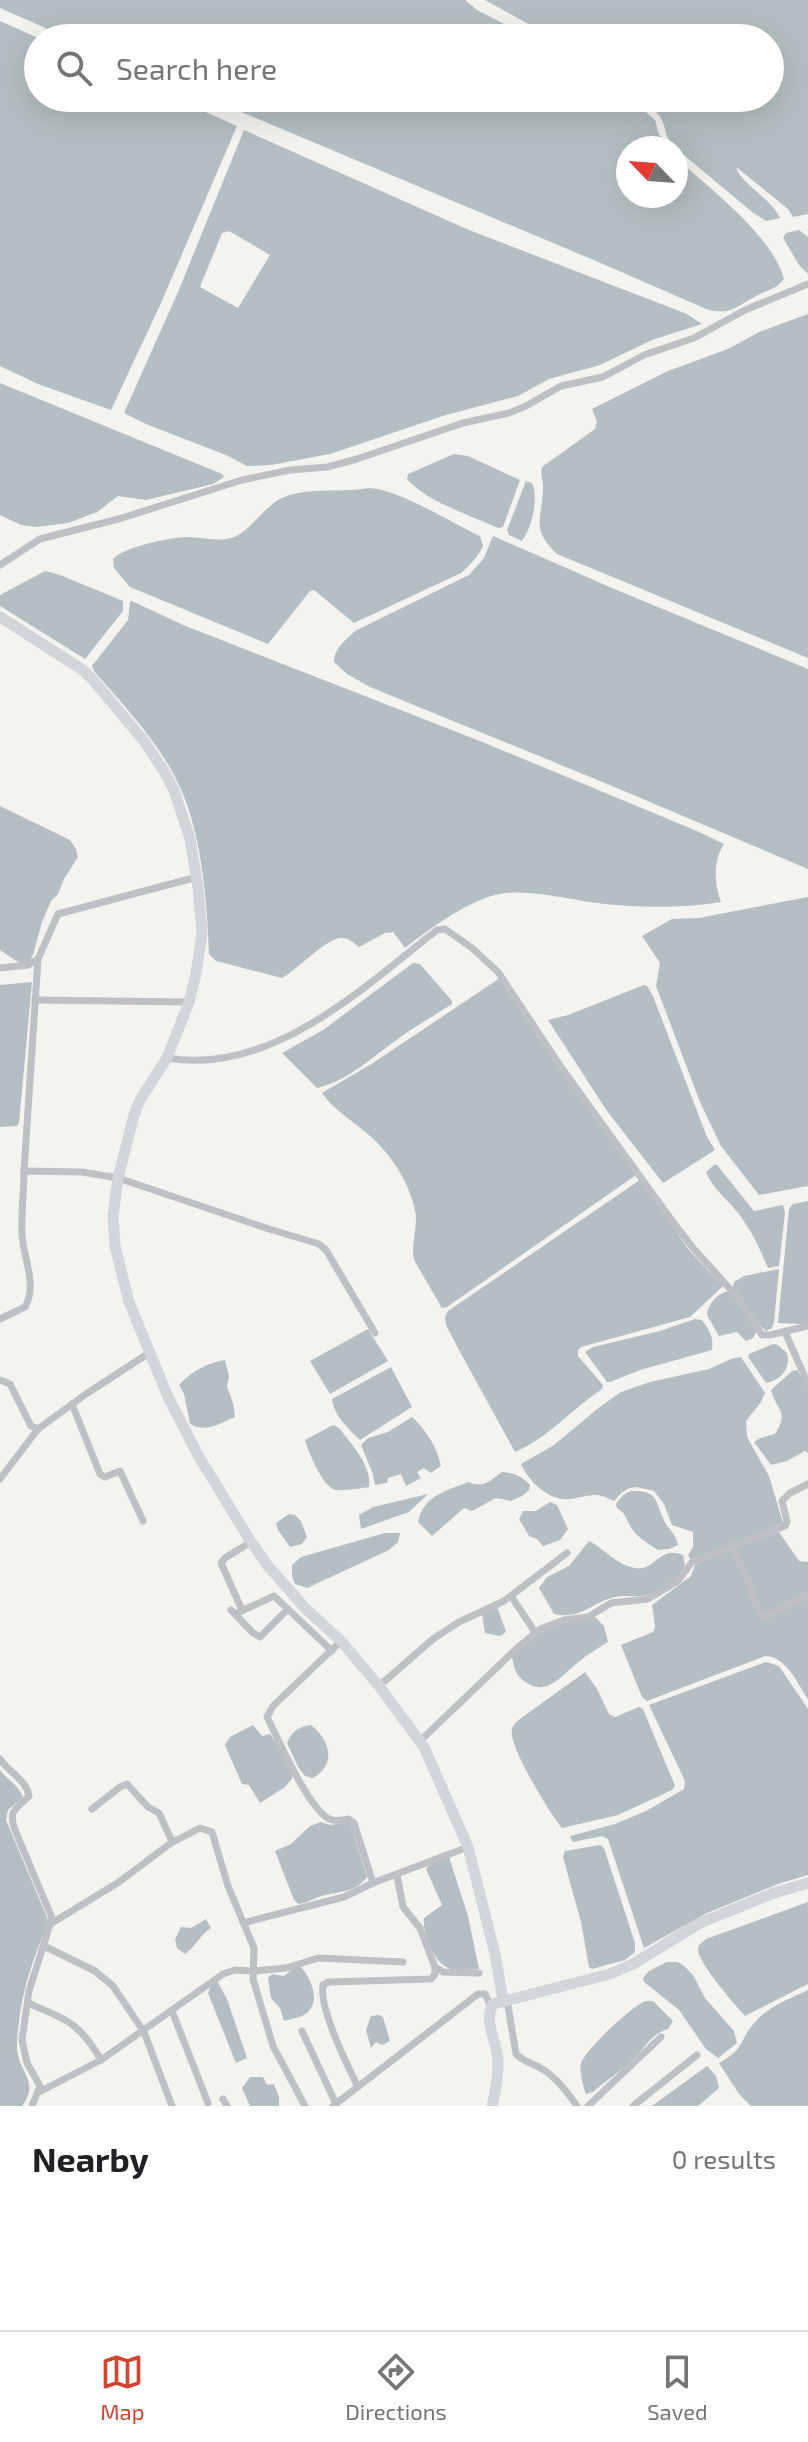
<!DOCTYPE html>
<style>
:root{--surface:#fff;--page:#f2f2f2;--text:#202124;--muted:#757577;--line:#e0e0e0;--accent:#d24532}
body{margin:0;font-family:"Exo 2",sans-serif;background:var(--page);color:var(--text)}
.compass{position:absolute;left:616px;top:136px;width:72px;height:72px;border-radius:50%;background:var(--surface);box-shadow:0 8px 32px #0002;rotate:295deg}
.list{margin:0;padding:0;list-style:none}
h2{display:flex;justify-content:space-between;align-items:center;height:104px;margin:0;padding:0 32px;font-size:34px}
h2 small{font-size:26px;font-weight:400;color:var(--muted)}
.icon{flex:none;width:44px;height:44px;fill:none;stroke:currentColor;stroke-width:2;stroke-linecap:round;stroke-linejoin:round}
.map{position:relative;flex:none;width:808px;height:2106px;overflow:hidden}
.search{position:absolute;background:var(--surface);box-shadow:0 8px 32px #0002;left:24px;right:24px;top:24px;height:88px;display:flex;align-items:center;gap:20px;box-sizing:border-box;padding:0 28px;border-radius:44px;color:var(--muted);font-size:30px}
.sheet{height:224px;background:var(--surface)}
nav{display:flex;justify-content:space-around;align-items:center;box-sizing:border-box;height:112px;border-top:2px solid var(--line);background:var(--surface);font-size:22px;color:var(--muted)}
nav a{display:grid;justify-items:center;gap:4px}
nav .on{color:var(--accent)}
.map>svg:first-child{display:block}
.water{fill:#b3bfc2;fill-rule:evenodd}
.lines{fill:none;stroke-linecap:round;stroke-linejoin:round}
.street{stroke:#bdc1c4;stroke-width:7}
.secondary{stroke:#d1d6d9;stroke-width:11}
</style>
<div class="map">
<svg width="808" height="2106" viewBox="0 0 808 2106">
<rect width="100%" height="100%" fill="#f3f3f0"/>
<!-- water -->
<g class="water">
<path d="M0,0H465L477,10L531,38H68L0,8Z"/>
<path d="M485,0H808V214L793,217L788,209L736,167C741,184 771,198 780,218L766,221L752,212L672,145C667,138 666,133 664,125C660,113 650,106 640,98H770V38H554Z"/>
<path d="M0,21L38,38V98H174L237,126L161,303L111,410L38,384L0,366Z"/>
<path d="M208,98H630L655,120L658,132L667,148H628V196H676V158C710,189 772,235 784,279C775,290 767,290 756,296C736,307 729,316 706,309L603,264Z"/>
<path d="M244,130L469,230L687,314L702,324L652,340L600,365L549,379L518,396L446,415L330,454L271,465L247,466L226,455L146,424L124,413L178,292ZM229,231L270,255L238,308L200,287L222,233Z"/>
<path d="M799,230L808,237V274L799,265L783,238L786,233Z"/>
<path d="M808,314V658L557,554C529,527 543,519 543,486C543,479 540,474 542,467L595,429L597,421L592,409L668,371L728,349L759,332Z"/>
<path d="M0,383L222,474L224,477L213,484L146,500L118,496L97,512L68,523L37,527L21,525L0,515Z"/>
<path d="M454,454L468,456L520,480L503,527L498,528C470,515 427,502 407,479L408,474Z"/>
<path d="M526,481L532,483C539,498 532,527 522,541L509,535L507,530Z"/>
<path d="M369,488C399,489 451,523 480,536L483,546C478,557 470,565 461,573L354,623L314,590L310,591L268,644L130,587L114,568L113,559C124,547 171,537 188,537C202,537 217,542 231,538C249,534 264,505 284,497C310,487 342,493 369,488Z"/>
<path d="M493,536L619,591L808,669V869L605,783L370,687L347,674L334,662C334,648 346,640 355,631L469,575L484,558Z"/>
<path d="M45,571L60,575L123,601V611L85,659L0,606V595Z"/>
<path d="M132,601L183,625L485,743L697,831L724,844C713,860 714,884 721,902C682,908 644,908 605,904C572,901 526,887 495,895C463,904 431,928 405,948L393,932L385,933L359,947C354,943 349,938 342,938C327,937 297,970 282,978L216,961L209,954C207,901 202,833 179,785C159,742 124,706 94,671L92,666L128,620L130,602Z"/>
<path d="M0,806L70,840L76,849L78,857L64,879L58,894L51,901L42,922L33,955L28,963L21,964L0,950Z"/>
<path d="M808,897V1186L759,1195L721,1146L700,1102L656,986L660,963L642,936L672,919L699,918Z"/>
<path d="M413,963L420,964L452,1001V1004C434,1016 415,1026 398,1039C372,1057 348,1081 317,1088L282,1053L323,1030Z"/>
<path d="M500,978L636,1175L447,1307L442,1308L414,1260C410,1243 419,1227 415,1210C408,1179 389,1151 364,1131C350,1119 333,1109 322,1093L373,1063Z"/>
<path d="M32,982L19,1123L17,1126L0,1127V985Z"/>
<path d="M644,985L647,986L653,996L707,1137L715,1150L663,1183L607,1111L548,1020L568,1015Z"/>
<path d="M714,1165H717L754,1211L783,1205L785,1213L779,1266L768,1268C761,1251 752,1232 741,1217C730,1201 713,1190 706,1172Z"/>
<path d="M640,1180L688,1249L723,1286L690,1317L581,1347L578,1350V1356L603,1385L602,1389C573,1408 547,1439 515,1452L459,1350L446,1325L445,1317L448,1311Z"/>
<path d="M808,1201V1328L800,1324L778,1323L789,1209L793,1204Z"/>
<path d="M779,1269L774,1322L772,1328L766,1331C758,1325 743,1299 733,1289L734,1282L744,1276Z"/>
<path d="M730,1291L757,1331L753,1338L746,1341L737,1332L719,1336L707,1315C708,1304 718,1292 730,1291Z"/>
<path d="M695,1319L702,1320C709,1329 714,1338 712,1350L640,1370L610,1382H607L585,1352L593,1347L660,1331Z"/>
<path d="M368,1329L388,1361L330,1394L310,1361Z"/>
<path d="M773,1344L778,1345L787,1353C791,1369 781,1380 766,1383L748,1357L749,1354Z"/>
<path d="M741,1357L765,1393L761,1402L746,1421L747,1437L769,1476L783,1523L691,1560L688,1555L693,1547V1532L672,1525L664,1504L654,1491C633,1486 630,1483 614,1501C595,1491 591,1496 571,1499C550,1502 529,1482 521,1464L554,1445L601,1406L621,1392L650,1382L709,1369L731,1359Z"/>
<path d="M225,1360L229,1376L227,1387L233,1403L235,1417C219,1424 205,1433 190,1424L184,1394L179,1385C192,1371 207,1363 225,1360Z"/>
<path d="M391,1367L412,1407L360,1440C349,1430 333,1414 332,1399Z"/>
<path d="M797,1370L808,1387V1453L805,1451L787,1461L771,1465L754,1442L760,1438L775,1434C790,1410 776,1411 771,1390L792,1371Z"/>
<path d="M412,1417C426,1430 437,1447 441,1466L431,1473L424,1468L417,1472L421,1478L406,1486L401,1474L388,1478L387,1483L375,1485L373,1474L361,1445L368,1438L388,1432Z"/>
<path d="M333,1425L339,1428C351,1444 372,1465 369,1487C363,1488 342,1491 336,1490C323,1488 308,1451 305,1440Z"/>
<path d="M502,1472C514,1473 522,1476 530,1485L529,1490L522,1496L511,1501L496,1498L472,1511L464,1508L432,1536L418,1522C423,1496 447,1490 469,1482C483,1489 491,1480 502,1472Z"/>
<path d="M631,1491C657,1490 655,1499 663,1518C666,1527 674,1532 677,1541L678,1545L669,1549L658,1550C649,1544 638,1538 632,1529C626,1520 627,1514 617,1508L616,1504L623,1495Z"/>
<path d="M428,1494L409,1512L361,1529L359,1515L373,1507Z"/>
<path d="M550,1502L557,1505L568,1529L560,1540L543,1546L537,1539L529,1536L519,1519L523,1511H536Z"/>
<path d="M289,1514L295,1515L301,1521L307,1537L302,1544L290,1547L278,1530L276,1523Z"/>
<path d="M779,1532L799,1561L808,1562V1699C797,1683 786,1656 765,1656L647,1701L642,1697L621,1645L653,1632L655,1627L652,1605L691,1576L695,1565L720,1553Z"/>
<path d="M385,1533H400L398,1542L389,1550L307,1588L295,1584L292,1576V1565L301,1557Z"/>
<path d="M589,1541C605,1549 616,1565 635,1568C655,1572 659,1545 683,1555L685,1564C679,1581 659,1595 640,1596C632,1597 623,1595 615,1597C591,1602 583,1620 554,1614L539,1588L547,1577L569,1566Z"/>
<path d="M497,1606L506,1632L500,1636L485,1633L482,1613Z"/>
<path d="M595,1617L604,1626L608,1642C599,1648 589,1653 581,1660C564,1672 549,1697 527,1683C516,1677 514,1668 512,1657C542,1629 554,1622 595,1617Z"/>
<path d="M766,1662L779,1666L808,1709V1875L778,1884L707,1913L644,1948L608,1839L602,1836L573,1842L570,1836L615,1824L646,1811L684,1789L685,1781L649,1705Z"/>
<path d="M585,1672L597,1689L609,1714L615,1717L639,1707L643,1709L675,1786L672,1790L618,1815L562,1828C550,1814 513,1752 512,1735C511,1727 514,1724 520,1719Z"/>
<path d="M253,1725L262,1736L270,1734L292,1769V1779L285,1787L260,1803L249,1785L242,1784L225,1745L230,1737Z"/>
<path d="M311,1725C330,1740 337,1764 313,1778L305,1776L298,1767L287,1743C292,1731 298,1727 311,1725Z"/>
<path d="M0,1770C7,1780 18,1784 23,1797L8,1810L6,1820L49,1922C30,1964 20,1997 17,2043C15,2071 42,2080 22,2106H0Z"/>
<path d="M321,1822L330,1825L350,1822L367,1877C354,1894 336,1891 318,1897C311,1900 306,1903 299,1904L294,1900L275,1851L291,1844L310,1826Z"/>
<path d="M600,1845L604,1848L635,1943V1952L625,1960L592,1969L589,1967L581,1922L563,1857L565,1851Z"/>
<path d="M449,1857L468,1916L479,1969C450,1973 440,1970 429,1943C426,1934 423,1927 424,1918L442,1905L426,1869L431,1863Z"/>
<path d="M808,1902V1984L745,2016C735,2005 699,1964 698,1950C698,1944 702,1943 706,1939Z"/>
<path d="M206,1919L211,1928C202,1933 195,1947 185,1954L177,1948L175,1939L181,1927L191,1928Z"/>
<path d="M667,1962H677L683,1965L693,1975L705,1998L734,2031L737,2043L718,2058L706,2049L679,2010L644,1982L643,1978L649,1971Z"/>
<path d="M301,1967C312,1979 322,2004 304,2015C298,2018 290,2019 284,2021L280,2008L271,1998L268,1978L272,1974L284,1976L294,1968Z"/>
<path d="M216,1979L227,1999L247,2058L236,2063L208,1993L212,1983Z"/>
<path d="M808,1990V2106H751L739,2094L719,2063C747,2048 739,2038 757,2020C770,2006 791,1998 808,1990Z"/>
<path d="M646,2001H653L673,2021L668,2029C651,2034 646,2047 634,2058C622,2071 606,2080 593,2092L586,2094C583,2087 579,2070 581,2063C585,2050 634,2004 646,2001Z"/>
<path d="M378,2015L383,2017L390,2041L382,2045L376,2042L371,2048L366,2030L371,2016Z"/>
<path d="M707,2066L716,2076L719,2088L698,2106H652Z"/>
<path d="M250,2077H263L267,2085L274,2084L279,2097V2106H250L242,2088Z"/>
</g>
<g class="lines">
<!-- street -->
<g class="street">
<path d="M0,565L40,539L122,518L242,480L290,470L327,467L357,459L463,423L509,413L526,406L561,386L603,377L644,355L694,338L745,310L808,284"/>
<path d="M0,968L28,965L38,959L58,914L197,877"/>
<path d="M35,1000L189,1002"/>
<path d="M167,1058C270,1076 362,989 437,930L445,929L472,948L498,972L561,1067L673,1222L693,1248L741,1301L762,1335H770L808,1326"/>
<path d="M24,1171L38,959"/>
<path d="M0,1319L25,1307C38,1284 23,1258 22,1234C21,1213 24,1192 24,1171L82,1172L118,1178L266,1228L319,1244L326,1250L375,1333"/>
<path d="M785,1332L808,1384"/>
<path d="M0,1380L10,1384L31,1426L38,1429L86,1394L149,1353"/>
<path d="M72,1404L100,1474L105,1477L120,1471L143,1521"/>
<path d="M0,1479L38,1429"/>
<path d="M733,1545L761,1615H769L808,1595"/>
<path d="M511,1596L535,1632"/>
<path d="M231,1610L253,1633L260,1637L288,1609"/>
<path d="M242,1610L221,1563L225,1558L251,1542"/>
<path d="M235,1614L274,1596L332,1651"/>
<path d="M341,1641L273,1706L267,1717C278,1739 308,1808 329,1819C336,1822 341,1820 348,1819L354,1823L373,1883"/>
<path d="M379,1686L433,1639L459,1622L504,1601L567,1553"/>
<path d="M420,1741L515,1650L540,1629L564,1620L588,1617L611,1603L648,1599L678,1581L692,1562L785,1526L787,1522L782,1501L790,1493L808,1484"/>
<path d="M0,1759C9,1773 26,1779 29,1796C16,1810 8,1809 15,1830L52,1918L29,1991L22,2040L27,2063L40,2086L32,2106"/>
<path d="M171,1843L200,1828L212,1832L228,1886L254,1948L253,1979L273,2046L305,2106"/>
<path d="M397,1875L403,1907L420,1928L435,1967L443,1972L479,1973"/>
<path d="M52,1923L119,1882L171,1843V1839L159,1813L148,1807L127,1784L120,1787L92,1809"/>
<path d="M243,1923L344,1897L373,1883L468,1847"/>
<path d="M44,1946L95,1971L113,1986L144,2032L172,2106"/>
<path d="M507,2000L516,2054C523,2061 531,2063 539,2067C555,2076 567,2091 577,2106"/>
<path d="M28,2003C67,2020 79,2022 101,2060"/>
<path d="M172,2011L208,2103"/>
<path d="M302,2031L336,2104"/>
<path d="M358,2087C347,2065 319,2008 323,1985L329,1982L431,1979L435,1974V1967"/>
<path d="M39,2092L101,2060L223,1974L235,1970L253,1971L286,1968L318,1958L403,1962"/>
<path d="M223,2099L227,2106"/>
<path d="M333,2106L478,1994H485L491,2007"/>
<path d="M588,2106L661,2037"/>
<path d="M633,2106L697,2055"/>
</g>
<!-- secondary -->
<g class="secondary">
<path d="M0,617L83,670L93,680L144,741L165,773L174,790L190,839L198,887L202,934L196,974L189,1002L167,1058L140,1100L134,1115L118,1178L113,1216L115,1246L129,1302L168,1397L198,1455L251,1542L268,1566L306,1609L341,1641L379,1686L424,1747L468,1847L495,1954L503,2000"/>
<path d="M492,2106C496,2091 498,2076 498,2060C497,2042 483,2020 493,2004L610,1974L633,1964L700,1923L774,1893L808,1883"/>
</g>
</g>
</svg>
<svg class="compass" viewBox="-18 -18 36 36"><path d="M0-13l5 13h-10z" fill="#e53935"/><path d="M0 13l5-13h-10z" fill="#757577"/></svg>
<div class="search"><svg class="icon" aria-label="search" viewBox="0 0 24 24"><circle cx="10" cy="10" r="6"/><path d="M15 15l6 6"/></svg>Search here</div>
</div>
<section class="sheet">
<h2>Nearby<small>0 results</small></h2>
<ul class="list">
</ul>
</section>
<nav>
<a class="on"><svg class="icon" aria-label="map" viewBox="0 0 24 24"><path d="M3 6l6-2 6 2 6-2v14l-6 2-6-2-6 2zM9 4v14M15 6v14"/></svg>Map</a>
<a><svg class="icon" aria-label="directions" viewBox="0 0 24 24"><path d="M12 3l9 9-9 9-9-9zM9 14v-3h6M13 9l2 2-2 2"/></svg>Directions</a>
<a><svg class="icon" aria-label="saved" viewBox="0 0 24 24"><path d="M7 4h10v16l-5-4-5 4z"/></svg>Saved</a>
</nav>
